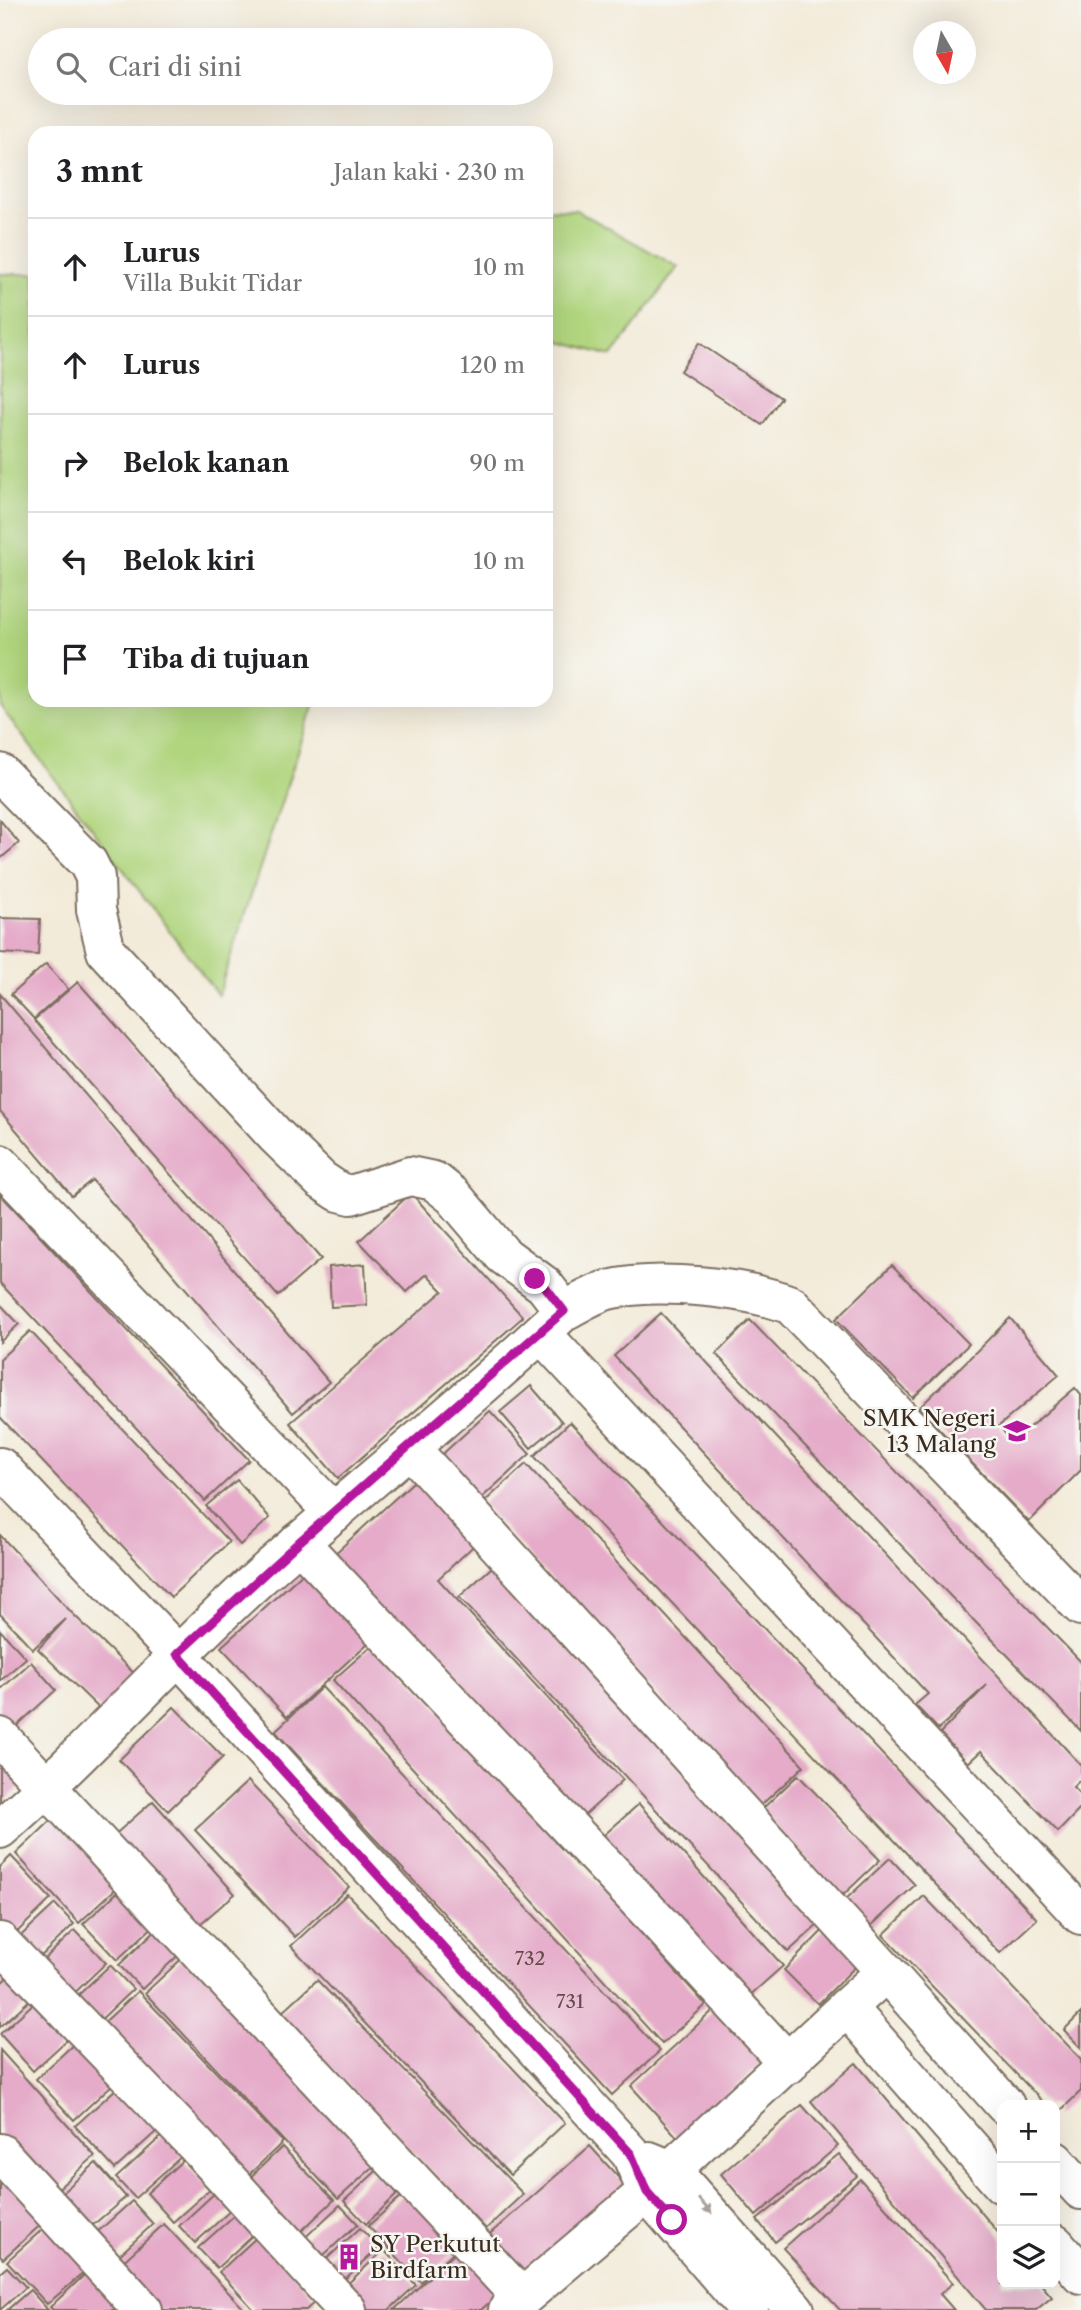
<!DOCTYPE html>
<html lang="id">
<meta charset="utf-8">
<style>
:root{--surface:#fff;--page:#f6f6f6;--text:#202124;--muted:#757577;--line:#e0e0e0}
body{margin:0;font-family:"Libre Caslon Text",serif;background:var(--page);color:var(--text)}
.controls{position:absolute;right:21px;bottom:21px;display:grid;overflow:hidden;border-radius:14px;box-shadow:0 7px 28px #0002}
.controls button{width:63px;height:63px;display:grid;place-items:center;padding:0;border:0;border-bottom:2px solid var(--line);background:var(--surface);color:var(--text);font:35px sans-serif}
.compass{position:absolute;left:913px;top:21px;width:63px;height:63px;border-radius:50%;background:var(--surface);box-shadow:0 7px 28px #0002;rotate:171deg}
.stop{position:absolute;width:21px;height:21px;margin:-16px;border:5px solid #b5179e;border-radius:50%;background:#fff}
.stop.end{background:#b5179e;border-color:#fff;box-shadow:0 2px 7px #0008}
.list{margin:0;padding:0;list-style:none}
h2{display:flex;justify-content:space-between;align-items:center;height:91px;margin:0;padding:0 28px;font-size:30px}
h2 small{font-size:23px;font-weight:400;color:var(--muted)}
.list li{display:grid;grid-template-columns:46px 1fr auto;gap:21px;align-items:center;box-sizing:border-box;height:98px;padding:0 28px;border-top:2px solid var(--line)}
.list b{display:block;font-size:26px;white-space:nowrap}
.list p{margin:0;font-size:23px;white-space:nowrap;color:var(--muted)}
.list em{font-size:23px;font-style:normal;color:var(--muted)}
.icon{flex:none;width:38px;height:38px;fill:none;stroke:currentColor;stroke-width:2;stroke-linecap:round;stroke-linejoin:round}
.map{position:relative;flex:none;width:1081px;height:2310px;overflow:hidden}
.search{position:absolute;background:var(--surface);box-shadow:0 7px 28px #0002;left:28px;top:28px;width:525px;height:77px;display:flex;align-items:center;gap:18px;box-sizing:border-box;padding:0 24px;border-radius:38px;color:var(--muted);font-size:26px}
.panel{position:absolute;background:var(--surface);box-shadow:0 7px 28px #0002;left:28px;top:126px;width:525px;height:581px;border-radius:21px}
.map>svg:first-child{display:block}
.green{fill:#b0d57e;stroke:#76804e;stroke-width:2}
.building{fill:#e5abc9}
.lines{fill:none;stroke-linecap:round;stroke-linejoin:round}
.minor-casing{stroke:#7b6e5f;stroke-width:42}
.minor{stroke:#fff;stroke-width:38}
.oneway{fill:#a79f9a}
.route{stroke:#b5179e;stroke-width:9}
.labels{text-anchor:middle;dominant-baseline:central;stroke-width:5;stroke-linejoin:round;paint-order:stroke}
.number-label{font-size:19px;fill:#664a49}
.poi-label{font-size:23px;fill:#3b2a1e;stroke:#f6f6f2;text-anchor:end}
</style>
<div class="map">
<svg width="1081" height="2310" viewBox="0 0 1081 2310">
<rect width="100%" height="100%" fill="#f6f6f2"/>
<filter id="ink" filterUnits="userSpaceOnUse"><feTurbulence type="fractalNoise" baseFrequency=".0143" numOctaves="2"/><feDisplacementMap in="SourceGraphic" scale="14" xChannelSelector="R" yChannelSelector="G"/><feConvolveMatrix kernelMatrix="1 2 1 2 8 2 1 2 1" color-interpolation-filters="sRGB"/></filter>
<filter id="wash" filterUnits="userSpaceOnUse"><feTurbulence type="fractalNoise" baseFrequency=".00686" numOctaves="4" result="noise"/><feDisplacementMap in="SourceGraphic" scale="28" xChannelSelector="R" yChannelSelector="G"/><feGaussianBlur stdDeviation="1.57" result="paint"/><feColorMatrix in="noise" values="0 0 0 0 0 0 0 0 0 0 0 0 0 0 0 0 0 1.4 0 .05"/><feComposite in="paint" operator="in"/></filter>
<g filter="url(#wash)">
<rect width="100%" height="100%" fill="#f3ebd9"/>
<!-- green -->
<g class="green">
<path d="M546,209L576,210L678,267L612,356L546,338Z"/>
<path d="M0,274H35V700H315L218,995L0,706Z"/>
</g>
<g id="blocks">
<!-- building -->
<g class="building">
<path d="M699,343L781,398L762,425L680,371Z"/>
<path d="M0,820L19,843L0,859Z"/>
<path d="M0,918L40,919L38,955L0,953Z"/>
<path d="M46,964L68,989L34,1019L11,994Z"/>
<path d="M78,982L321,1259L278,1296L34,1020Z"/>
<path d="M0,994L329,1382L293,1413L92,1180L72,1196L0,1111Z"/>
<path d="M411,1193L523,1317L338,1478L290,1423L443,1291L427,1274L407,1292L359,1241Z"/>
<path d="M0,1194L249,1460L205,1501L0,1283Z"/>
<path d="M365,1264L367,1305L331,1307L329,1267Z"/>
<path d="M892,1265L969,1344L913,1398L836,1319Z"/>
<path d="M0,1304L19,1324L0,1342Z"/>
<path d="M661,1313L1081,1765V1779L1073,1787L1081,1795V1808L1058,1832L981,1751L968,1763L940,1733L987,1685L938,1729L915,1705L928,1694L614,1356Z"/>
<path d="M1010,1318L1059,1375L999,1426L1012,1442L1075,1388L1081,1395V1470L1029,1522L919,1408Z"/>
<path d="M750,1320L1081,1662V1731L716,1354Z"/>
<path d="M30,1331L229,1542L171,1597L0,1417V1359Z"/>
<path d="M531,1386L562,1422L531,1448L500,1412Z"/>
<path d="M490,1411L530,1454L477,1502L437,1459Z"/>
<path d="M570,1422L1037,1919L1000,1953L534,1456Z"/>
<path d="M526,1464L804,1766L760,1806L482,1504Z"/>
<path d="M423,1473L482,1538L438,1579L623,1780L575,1824L331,1557Z"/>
<path d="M237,1480L270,1518L240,1545L206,1506Z"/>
<path d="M0,1535L72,1613L144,1683L110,1719L38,1649L66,1619L33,1649L0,1614Z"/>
<path d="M501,1559L830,1914L788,1952L459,1597Z"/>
<path d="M314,1563L379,1633L287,1717L221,1647Z"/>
<path d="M0,1630L26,1658L0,1681Z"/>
<path d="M377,1641L706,2005L662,2044L333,1680Z"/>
<path d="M31,1662L56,1690L10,1732L0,1721V1690Z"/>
<path d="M322,1687L660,2051L612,2095L275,1731Z"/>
<path d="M174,1707L223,1757L168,1811L119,1760Z"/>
<path d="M0,1749L28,1780L0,1806Z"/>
<path d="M798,1775L880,1860L842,1896L760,1811Z"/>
<path d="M248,1781L349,1887L295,1937L195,1830Z"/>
<path d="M153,1801L235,1894L193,1930L111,1838Z"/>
<path d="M639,1804L783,1966L739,2005L595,1843Z"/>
<path d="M60,1812L125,1880L79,1923L16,1854Z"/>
<path d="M11,1856L51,1899L10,1939L0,1929V1867Z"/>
<path d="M890,1858L915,1885L870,1927L845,1900Z"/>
<path d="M123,1887L158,1922L117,1960L83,1924Z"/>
<path d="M347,1894L565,2123L510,2175L291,1946Z"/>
<path d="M924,1896L1081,2059V2091L1055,2116V2105H1046L883,1935Z"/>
<path d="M55,1904L74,1924L32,1965L12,1944Z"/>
<path d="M834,1919L869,1953L818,2004L784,1970Z"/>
<path d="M162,1924L186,1948L142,1989L119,1965Z"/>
<path d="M75,1930L106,1963L68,1999L37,1966Z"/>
<path d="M190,1951L384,2157L338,2199L145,1993Z"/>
<path d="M110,1965L133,1989L94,2026L71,2002Z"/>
<path d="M10,1975L32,1998L0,2027V1984Z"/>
<path d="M317,1980L523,2194L486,2229L280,2014Z"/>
<path d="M138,1991L283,2142L240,2183L95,2031Z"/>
<path d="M36,2001L69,2038L33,2071L0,2034Z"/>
<path d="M718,2006L767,2058L679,2139L631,2086Z"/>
<path d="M1081,2013V2048L1064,2030Z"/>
<path d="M75,2043L113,2084L74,2120L36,2079Z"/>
<path d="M0,2050L95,2156L53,2193L0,2135Z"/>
<path d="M856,2063L1002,2237V2284H1041L1052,2297L1036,2310H986L811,2101Z"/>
<path d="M117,2088L157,2131L115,2169L75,2126Z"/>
<path d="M802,2105L838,2146L756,2216L721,2174Z"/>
<path d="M164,2134L183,2155L135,2198L116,2178Z"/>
<path d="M590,2146L628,2188L522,2281L484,2239Z"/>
<path d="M282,2147L334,2200L294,2238L243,2184Z"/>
<path d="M839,2154L857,2176L775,2242L757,2220Z"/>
<path d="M183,2160L210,2189L173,2222L147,2193Z"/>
<path d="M386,2162L407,2185L366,2224L344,2201Z"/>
<path d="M96,2163L126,2197L87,2230L57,2197Z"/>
<path d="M0,2169L47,2219L3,2259L0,2256Z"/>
<path d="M860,2179L953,2283L940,2294L954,2310H840L783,2248Z"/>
<path d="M411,2188L463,2243L421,2282L368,2226Z"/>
<path d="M217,2191L233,2208L195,2243L179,2226Z"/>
<path d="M132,2201L153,2224L114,2260L93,2236Z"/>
<path d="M340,2205L358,2224L315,2263L298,2244Z"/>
<path d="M237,2213L255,2233L217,2268L198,2248Z"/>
<path d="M53,2220L93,2265L47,2304L7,2261Z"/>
<path d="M164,2224L245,2310H155L116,2268Z"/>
<path d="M360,2228L379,2248L337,2286L319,2266Z"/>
<path d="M258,2236L317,2300L306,2310H254L219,2272Z"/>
<path d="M465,2244L505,2288L481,2310H394Z"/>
<path d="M384,2250L416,2285L389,2310H362L342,2289Z"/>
<path d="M94,2266L136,2310H53L50,2307Z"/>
<path d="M7,2267L26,2287L0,2310V2273Z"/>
<path d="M30,2290L48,2310H7Z"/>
</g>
</g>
</g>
<g filter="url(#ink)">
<use href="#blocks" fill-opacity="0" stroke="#7b6e5f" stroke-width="2"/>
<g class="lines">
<!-- minor casing -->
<g class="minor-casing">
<g id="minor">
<path d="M0,773L88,863L95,877L96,910L106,951L276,1136L321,1180L339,1192L351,1195L410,1176L434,1181L453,1196L503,1255L544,1285L564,1311"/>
<path d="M0,1164L334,1513"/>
<path d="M541,1333L1081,1915"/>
<path d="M410,1448L886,1972L847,2007"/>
<path d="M0,1467L177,1654L631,2154L647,2192L749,2310"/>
<path d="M299,1542L650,1913L789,2064"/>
<path d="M0,1737L522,2298"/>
<path d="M0,1829C87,1753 163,1666 248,1588C351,1494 462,1408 564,1311C578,1304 593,1294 608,1290C656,1278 745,1287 791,1305L1081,1606"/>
<path d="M0,1942L194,2143L347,2310"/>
<path d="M886,1972L1005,2105"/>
<path d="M0,2153L143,2310"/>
<path d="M649,2161L671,2170L795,2310"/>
<path d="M1055,2161L1081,2190"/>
<path d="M1055,2244L1081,2274"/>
<path d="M508,2310L647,2192L847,2007L1002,2184"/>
</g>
</g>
<!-- minor -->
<use href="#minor" class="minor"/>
</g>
<!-- one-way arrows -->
<defs><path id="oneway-solid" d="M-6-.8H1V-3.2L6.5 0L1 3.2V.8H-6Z" transform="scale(1.75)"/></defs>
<use class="oneway" href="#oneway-solid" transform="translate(705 2206) rotate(48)"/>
</g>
<g class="lines" filter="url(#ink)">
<!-- route -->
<path class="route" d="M535,1279L544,1285L564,1311L299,1542L177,1654L631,2154L647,2192L672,2220"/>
</g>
<!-- icons -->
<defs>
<g id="school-bare" transform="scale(2.1)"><path d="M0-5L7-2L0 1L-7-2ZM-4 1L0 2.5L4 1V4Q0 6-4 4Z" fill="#b5179e" stroke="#f6f6f2" stroke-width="2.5" paint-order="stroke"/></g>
<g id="building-bare" transform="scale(2.1)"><path d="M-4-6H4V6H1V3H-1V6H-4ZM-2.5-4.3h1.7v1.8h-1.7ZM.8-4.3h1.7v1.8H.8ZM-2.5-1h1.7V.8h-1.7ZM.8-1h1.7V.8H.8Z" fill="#b5179e" stroke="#f6f6f2" stroke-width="2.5" paint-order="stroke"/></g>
</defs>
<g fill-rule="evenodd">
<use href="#school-bare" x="1017" y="1431"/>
<use href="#building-bare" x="349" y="2257"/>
</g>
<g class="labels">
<!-- number labels -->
<g class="number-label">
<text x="530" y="1958">732</text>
<text x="570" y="2001">731</text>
</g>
<!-- poi labels -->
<g class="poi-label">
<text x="996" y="1418">SMK Negeri<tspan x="996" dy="26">13 Malang</tspan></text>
<text x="370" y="2244" text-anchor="start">SY Perkutut<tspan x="370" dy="26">Birdfarm</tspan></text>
</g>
</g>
</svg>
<div class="controls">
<button>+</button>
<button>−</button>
<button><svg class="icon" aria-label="layers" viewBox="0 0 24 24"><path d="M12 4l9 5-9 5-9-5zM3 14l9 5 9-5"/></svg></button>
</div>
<svg class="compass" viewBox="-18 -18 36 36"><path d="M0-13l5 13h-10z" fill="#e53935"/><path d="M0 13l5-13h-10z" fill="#757577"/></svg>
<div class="stop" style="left:672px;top:2220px"></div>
<div class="stop end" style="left:535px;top:1279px"></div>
<div class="search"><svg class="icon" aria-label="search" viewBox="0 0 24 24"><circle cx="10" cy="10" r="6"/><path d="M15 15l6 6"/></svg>Cari di sini</div>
<section class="panel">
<h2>3 mnt<small>Jalan kaki · 230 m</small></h2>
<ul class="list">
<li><svg class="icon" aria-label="ahead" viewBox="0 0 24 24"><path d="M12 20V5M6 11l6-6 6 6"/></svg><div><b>Lurus</b><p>Villa Bukit Tidar</p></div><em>10 m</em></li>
<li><svg class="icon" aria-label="ahead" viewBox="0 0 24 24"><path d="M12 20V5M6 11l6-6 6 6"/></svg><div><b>Lurus</b></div><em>120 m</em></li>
<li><svg class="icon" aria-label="right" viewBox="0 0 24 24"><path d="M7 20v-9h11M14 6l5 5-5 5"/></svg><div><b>Belok kanan</b></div><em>90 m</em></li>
<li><svg class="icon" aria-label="left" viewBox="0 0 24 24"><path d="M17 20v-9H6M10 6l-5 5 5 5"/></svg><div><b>Belok kiri</b></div><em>10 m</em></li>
<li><svg class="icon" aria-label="arrive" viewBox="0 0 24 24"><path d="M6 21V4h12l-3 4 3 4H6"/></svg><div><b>Tiba di tujuan</b></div></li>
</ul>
</section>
</div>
